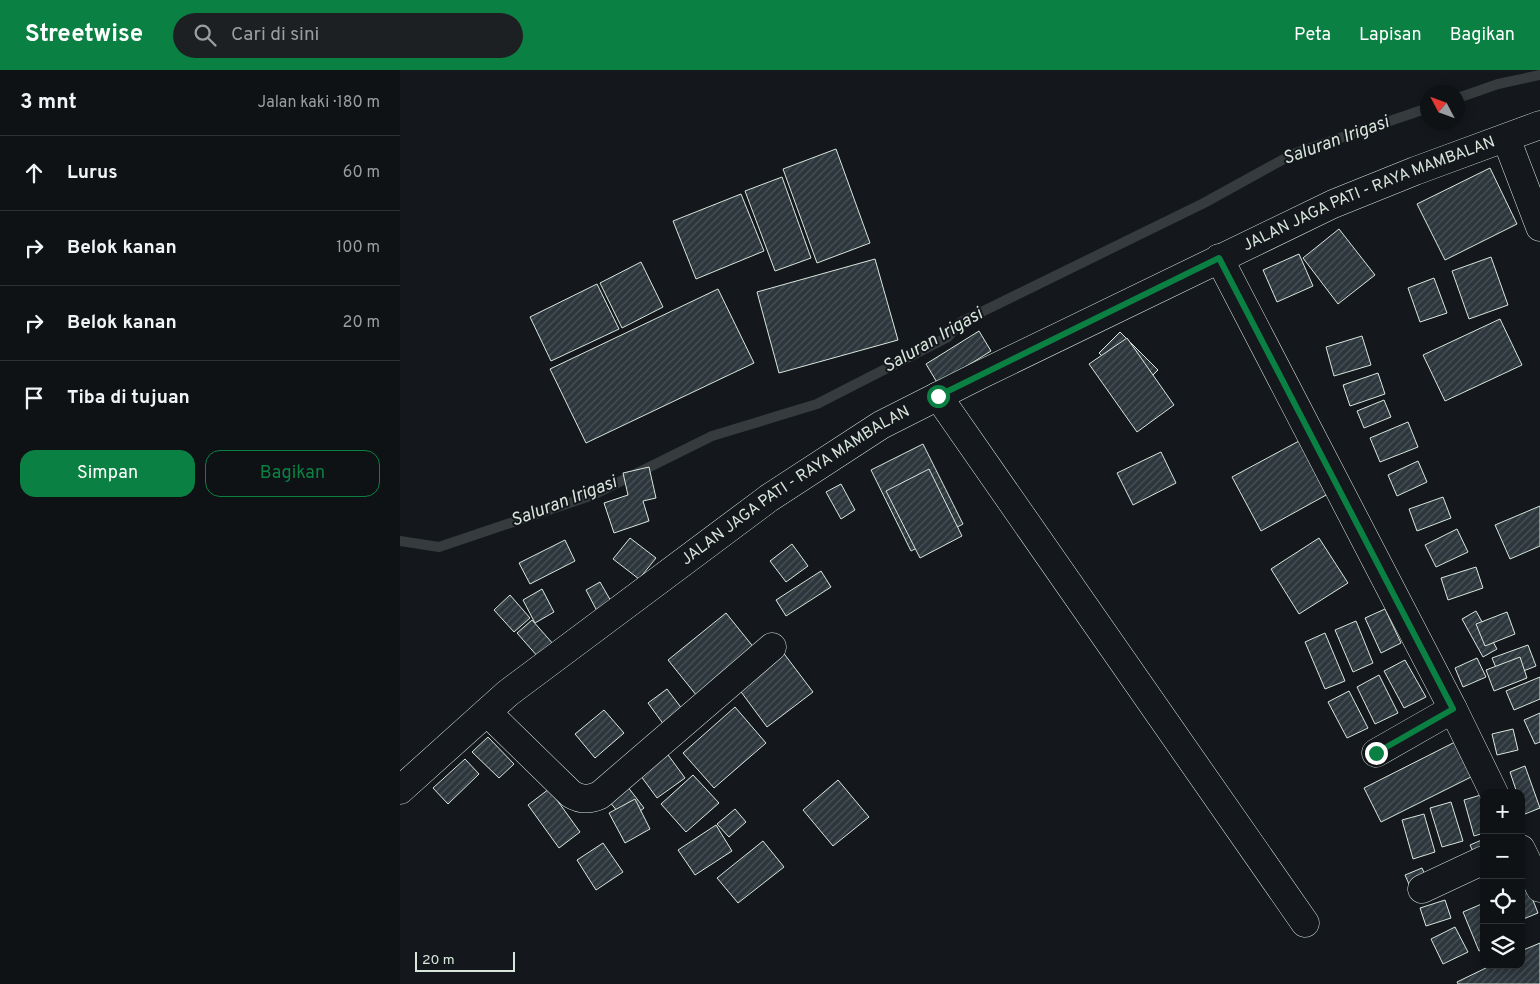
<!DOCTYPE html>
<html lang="id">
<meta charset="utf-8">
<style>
:root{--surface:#0f1215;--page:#1d2022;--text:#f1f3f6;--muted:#9b9ea0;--line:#2f3234;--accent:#0b8043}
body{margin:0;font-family:Overpass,sans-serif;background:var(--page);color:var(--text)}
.controls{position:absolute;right:15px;bottom:15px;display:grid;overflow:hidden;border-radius:10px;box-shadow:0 2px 8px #0003}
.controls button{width:45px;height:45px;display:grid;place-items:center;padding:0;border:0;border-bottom:1px solid var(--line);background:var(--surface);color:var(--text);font:25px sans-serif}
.compass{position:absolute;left:1020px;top:15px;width:45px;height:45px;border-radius:50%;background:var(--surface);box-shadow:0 2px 8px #0003;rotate:311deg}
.scale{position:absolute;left:15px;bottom:12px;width:100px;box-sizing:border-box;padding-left:5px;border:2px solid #d8e6dc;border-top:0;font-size:14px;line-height:18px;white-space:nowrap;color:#d8e6dc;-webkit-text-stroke:4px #14181c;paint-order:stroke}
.stop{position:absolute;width:15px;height:15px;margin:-11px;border:4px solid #0b8043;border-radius:50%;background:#fff}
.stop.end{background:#0b8043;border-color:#fff;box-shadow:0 1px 5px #0008}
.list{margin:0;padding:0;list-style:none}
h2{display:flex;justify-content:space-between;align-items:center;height:65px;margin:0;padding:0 20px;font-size:21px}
h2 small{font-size:16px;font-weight:400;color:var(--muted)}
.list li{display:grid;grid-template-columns:32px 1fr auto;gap:15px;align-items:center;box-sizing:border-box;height:75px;padding:0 20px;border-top:1px solid var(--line)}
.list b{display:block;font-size:19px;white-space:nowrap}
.list em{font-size:16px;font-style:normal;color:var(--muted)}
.actions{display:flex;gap:10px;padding:15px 20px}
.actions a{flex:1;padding:11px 0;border:1px solid var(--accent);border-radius:15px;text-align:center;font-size:18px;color:var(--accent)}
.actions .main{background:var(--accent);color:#fff}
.icon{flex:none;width:28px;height:28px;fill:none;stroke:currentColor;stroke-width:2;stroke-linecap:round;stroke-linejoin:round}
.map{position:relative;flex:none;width:1140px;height:914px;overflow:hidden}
header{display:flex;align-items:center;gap:30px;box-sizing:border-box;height:70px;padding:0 25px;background:var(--accent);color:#fff}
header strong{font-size:24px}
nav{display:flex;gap:28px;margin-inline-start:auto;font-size:18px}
.search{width:350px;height:45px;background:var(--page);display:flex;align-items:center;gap:12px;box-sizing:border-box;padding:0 18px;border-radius:28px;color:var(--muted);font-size:19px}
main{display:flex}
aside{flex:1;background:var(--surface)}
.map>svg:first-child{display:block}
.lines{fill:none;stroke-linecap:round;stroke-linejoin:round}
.stream{stroke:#363b3e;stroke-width:10}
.building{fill:url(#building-hatch);stroke:#d8e6dc}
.street-casing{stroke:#d8e6dc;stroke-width:29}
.secondary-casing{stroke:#d8e6dc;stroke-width:29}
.street{stroke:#14181c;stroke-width:28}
.secondary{stroke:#14181c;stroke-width:28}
.route{stroke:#0b8043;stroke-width:6}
.labels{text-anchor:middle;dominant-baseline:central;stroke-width:4;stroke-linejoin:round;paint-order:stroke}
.street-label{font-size:16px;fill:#d8e6dc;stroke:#14181c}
.water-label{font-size:18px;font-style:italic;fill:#d8e6dc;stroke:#14181c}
</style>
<header>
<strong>Streetwise</strong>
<div class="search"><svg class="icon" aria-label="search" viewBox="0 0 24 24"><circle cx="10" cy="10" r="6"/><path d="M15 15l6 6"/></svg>Cari di sini</div>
<nav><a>Peta</a><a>Lapisan</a><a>Bagikan</a></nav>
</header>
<main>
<aside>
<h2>3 mnt<small>Jalan kaki · 180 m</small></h2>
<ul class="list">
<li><svg class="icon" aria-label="ahead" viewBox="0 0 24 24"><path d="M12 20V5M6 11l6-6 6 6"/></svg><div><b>Lurus</b></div><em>60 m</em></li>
<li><svg class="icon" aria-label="right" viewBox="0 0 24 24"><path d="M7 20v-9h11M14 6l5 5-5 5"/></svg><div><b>Belok kanan</b></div><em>100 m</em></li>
<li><svg class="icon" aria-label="right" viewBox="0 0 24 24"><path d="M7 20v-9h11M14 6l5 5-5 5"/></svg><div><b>Belok kanan</b></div><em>20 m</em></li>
<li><svg class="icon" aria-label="arrive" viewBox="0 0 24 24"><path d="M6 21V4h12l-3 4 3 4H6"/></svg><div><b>Tiba di tujuan</b></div></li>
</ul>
<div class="actions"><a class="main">Simpan</a><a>Bagikan</a></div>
</aside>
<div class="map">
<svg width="1140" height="914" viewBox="0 0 1140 914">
<defs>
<pattern id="building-hatch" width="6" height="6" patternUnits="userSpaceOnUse" patternTransform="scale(1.25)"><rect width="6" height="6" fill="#2c363c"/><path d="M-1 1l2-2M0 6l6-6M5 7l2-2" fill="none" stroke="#4a5358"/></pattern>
</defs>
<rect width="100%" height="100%" fill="#14181c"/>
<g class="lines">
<!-- stream -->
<g class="stream">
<path d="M1058,28L1098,14L1140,5"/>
<path d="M0,471L39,477L193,425L312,366L417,334L548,267L561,252L804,133L893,84L1028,38"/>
</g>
</g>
<!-- building -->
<g class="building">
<path d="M436,79L470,173L417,193L383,99Z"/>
<path d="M1090,98L1117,154L1045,190L1017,134Z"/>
<path d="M382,107L411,188L375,201L345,121Z"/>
<path d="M341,124L364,181L296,209L273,151Z"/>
<path d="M939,159L975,205L938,234L903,188Z"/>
<path d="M899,184L913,216L877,232L863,200Z"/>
<path d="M1091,187L1108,235L1069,249L1052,201Z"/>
<path d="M475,189L498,270L379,303L357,222Z"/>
<path d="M241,192L263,237L222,258L200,213Z"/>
<path d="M1034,208L1047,243L1020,252L1008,218Z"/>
<path d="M197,214L219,259L151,291L130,247Z"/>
<path d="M318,219L354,293L186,373L150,299Z"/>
<path d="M1100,249L1122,295L1045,331L1023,285Z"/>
<path d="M579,261L591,281L538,314L526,294Z"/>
<path d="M720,262L758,300L737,321L699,283Z"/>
<path d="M962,266L971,295L934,306L926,277Z"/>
<path d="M727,268L774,335L737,362L689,294Z"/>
<path d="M978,303L985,324L950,336L943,315Z"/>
<path d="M984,330L991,347L964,358L957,341Z"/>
<path d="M1008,352L1018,377L980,392L970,368Z"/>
<path d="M899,371L928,424L861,461L832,407Z"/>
<path d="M523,374L563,454L511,481L471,400Z"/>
<path d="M761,382L776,413L733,435L717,403Z"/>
<path d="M1018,391L1027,412L997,426L988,405Z"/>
<path d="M249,397L256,428L243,431L249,451L214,463L204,433L228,425L223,403Z"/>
<path d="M529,399L562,466L520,488L486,421Z"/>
<path d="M441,414L455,440L441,449L426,422Z"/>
<path d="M1043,427L1051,448L1017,461L1009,439Z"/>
<path d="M1140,436V476L1110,489L1095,455Z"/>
<path d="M1057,459L1068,482L1036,497L1025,475Z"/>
<path d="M230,468L256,488L239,509L213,489Z"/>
<path d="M919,468L948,513L899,544L871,499Z"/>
<path d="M165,470L175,491L130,514L119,493Z"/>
<path d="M392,474L408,496L386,512L370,491Z"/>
<path d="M1076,497L1083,518L1048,530L1041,508Z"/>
<path d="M421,501L431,517L386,546L376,530Z"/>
<path d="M200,512L212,533L197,541L186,520Z"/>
<path d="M142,519L154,542L135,553L123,530Z"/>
<path d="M110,525L130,548L114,562L94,540Z"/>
<path d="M985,539L1001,573L981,583L965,548Z"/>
<path d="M1076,541L1097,579L1083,587L1062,549Z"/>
<path d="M1107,542L1115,564L1085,576L1076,554Z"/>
<path d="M326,543L355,579L297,626L268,590Z"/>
<path d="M132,550L154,575L139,588L117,563Z"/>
<path d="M956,551L973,593L953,602L935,560Z"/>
<path d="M925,563L945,611L925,619L905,572Z"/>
<path d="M1128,575L1136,596L1101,610L1092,588Z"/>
<path d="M382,581L413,622L367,657L336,615Z"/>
<path d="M1120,587L1127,608L1094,621L1086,600Z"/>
<path d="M1077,588L1086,607L1063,617L1055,598Z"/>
<path d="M1005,590L1026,627L1004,638L984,601Z"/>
<path d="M979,605L998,643L975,654L957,617Z"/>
<path d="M1140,607V629L1114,640L1106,621Z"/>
<path d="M267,619L286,644L267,659L248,633Z"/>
<path d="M949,621L968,658L947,668L928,632Z"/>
<path d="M335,637L366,673L314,718L283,683Z"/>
<path d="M204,640L224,663L195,688L175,664Z"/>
<path d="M1140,643V672L1135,674L1124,650Z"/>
<path d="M1113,659L1118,680L1097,685L1092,664Z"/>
<path d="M88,667L114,694L99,708L72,682Z"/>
<path d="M1057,671L1075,705L981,752L964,718Z"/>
<path d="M263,678L285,708L257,728L235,698Z"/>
<path d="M65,689L79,704L48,734L33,718Z"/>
<path d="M1125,696L1140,738L1125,744L1121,734V723H1117L1110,702Z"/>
<path d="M293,705L319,733L286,762L261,734Z"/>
<path d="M438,710L469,747L433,776L403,740Z"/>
<path d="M224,712L244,738L226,752L205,726Z"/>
<path d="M149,719L180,762L159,778L128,735Z"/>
<path d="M1084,724V763L1074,766L1064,730Z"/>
<path d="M235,729L250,759L225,773L209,743Z"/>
<path d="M1051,732L1063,771L1042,777L1030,738Z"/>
<path d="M335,739L346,752L329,767L317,754Z"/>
<path d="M1024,744L1035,782L1013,789L1002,750Z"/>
<path d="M316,755L332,781L295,805L278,780Z"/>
<path d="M1084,769V789L1078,792L1070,775Z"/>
<path d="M363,771L384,797L338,833L317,808Z"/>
<path d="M203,773L223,802L196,820L177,790Z"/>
<path d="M1022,798L1029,813L1012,821L1005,805Z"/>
<path d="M1121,800L1138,843L1121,850Z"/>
<path d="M1045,830L1051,848L1026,856L1020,838Z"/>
<path d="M1084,833V879L1079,881L1063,842Z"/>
<path d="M1055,857L1068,882L1043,894L1031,869Z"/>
<path d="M1140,873V914H1058L1057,912L1092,895H1121V881Z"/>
</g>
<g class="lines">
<!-- street casing -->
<g class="street-casing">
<g id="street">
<path d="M1106,68L1140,157"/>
<path d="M819,188L1053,639L1094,723"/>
<path d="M538,326L905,853"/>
<path d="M87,642L171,724C181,730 190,730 200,725L372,577"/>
<path d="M976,683L1053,639"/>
<path d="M1121,779L1140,818"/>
<path d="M1022,819L1084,790"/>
</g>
</g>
<!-- secondary casing -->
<g class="secondary-casing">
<g id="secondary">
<path id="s1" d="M0,720L108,623L369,428L481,355L580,305L933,134L1015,101L1140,55"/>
</g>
</g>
<!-- street -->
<use href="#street" class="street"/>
<!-- secondary -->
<use href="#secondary" class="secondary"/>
</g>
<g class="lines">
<!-- route -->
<path class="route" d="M538,326L819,188L1053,639L976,683"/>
</g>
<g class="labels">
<!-- street labels -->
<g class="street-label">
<text stroke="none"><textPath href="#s1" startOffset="1145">JALAN JAGA PATI - RAYA MAMBALAN</textPath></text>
<text stroke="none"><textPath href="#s1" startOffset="500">JALAN JAGA PATI - RAYA MAMBALAN</textPath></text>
</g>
<!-- water labels -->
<g class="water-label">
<text transform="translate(936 71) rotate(-20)">Saluran Irigasi</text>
<text transform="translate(533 271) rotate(-30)">Saluran Irigasi</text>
<text transform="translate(164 432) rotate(-21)">Saluran Irigasi</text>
</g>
</g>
</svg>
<div class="controls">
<button>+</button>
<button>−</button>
<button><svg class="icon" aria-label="locate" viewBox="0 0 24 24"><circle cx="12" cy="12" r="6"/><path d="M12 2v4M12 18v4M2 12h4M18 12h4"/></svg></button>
<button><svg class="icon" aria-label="layers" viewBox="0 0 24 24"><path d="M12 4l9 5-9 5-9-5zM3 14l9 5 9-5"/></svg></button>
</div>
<svg class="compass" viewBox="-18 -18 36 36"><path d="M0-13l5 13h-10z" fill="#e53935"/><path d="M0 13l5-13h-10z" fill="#9b9ea0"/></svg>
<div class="scale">20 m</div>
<div class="stop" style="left:538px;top:326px"></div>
<div class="stop end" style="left:976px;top:683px"></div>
</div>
</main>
